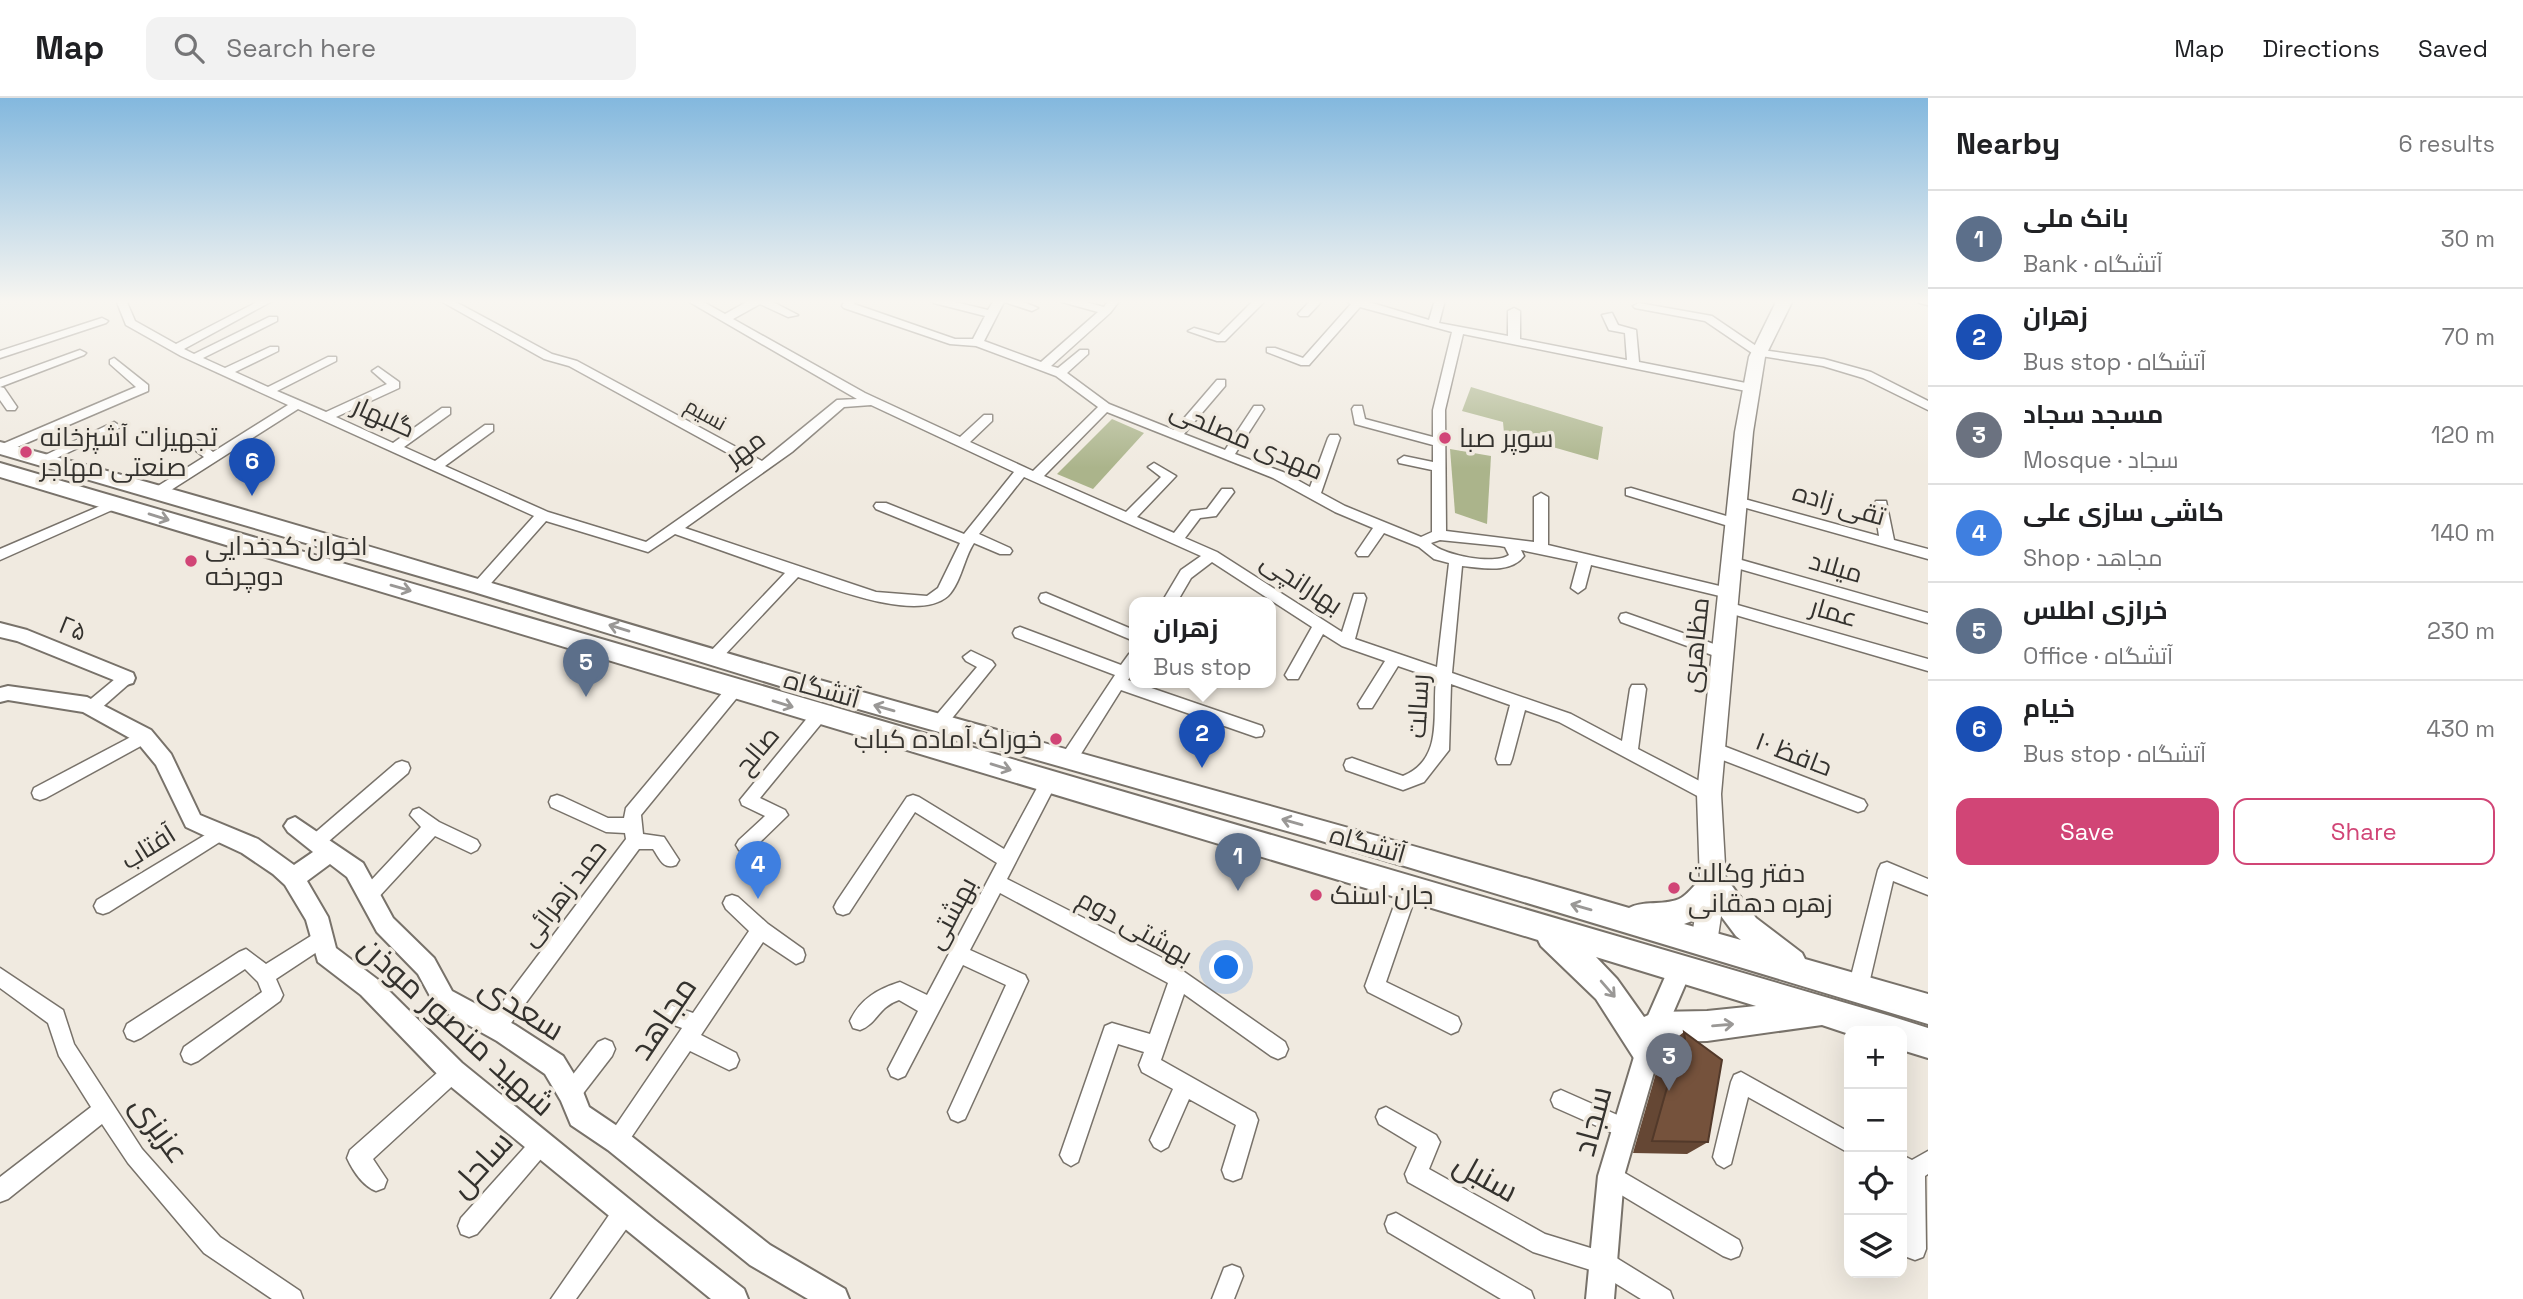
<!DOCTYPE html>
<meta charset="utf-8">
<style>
:root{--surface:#fff;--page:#f2f2f2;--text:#202124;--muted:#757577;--line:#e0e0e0;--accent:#d14576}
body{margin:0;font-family:"Space Grotesk",Cairo,sans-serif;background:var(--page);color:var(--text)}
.controls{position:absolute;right:21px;bottom:21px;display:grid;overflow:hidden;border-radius:14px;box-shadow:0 7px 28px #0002}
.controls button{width:63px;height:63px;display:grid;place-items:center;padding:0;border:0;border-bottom:2px solid var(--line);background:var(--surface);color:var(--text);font:35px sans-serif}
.you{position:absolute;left:1227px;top:870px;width:24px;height:24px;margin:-18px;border:5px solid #fff;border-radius:50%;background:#1a73e8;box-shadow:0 0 0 10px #1a73e833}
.badge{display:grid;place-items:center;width:46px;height:46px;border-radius:50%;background:var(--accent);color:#fff;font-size:23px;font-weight:700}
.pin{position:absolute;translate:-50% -58px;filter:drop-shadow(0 2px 4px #0008)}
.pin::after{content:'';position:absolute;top:37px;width:24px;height:21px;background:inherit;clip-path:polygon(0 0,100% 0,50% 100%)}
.popup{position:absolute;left:1129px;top:499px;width:147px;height:91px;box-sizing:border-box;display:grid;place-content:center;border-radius:14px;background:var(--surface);filter:drop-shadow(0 2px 5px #0005);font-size:23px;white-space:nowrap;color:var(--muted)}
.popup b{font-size:26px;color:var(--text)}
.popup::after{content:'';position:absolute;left:50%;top:100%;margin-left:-14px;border:14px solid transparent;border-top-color:var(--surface)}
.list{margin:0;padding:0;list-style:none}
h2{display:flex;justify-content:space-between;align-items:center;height:91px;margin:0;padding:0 28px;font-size:30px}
h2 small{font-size:23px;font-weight:400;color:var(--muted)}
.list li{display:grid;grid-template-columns:46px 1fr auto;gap:21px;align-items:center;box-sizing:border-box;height:98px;padding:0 28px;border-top:2px solid var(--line)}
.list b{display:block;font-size:26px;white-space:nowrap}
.list p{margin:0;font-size:23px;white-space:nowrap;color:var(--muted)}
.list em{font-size:23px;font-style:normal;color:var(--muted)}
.actions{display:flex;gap:14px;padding:21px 28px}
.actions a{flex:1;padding:16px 0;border:2px solid var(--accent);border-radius:14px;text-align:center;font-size:24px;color:var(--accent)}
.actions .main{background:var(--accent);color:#fff}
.icon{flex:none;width:38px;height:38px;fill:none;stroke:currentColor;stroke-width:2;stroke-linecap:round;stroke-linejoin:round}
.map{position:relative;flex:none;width:1928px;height:1201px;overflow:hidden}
header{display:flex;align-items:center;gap:42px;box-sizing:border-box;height:98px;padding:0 35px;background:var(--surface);border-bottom:2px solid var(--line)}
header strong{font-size:33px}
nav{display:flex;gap:38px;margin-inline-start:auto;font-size:24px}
.search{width:490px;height:63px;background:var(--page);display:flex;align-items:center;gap:18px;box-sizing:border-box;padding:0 24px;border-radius:14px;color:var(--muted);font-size:26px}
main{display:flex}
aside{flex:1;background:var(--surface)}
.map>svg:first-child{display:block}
.forest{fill:#abb48b}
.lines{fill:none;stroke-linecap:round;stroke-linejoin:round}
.minor-casing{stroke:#78726a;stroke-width:3}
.tertiary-casing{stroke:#78726a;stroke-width:4}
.secondary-casing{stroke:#78726a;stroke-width:3}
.primary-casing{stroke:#78726a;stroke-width:4}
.minor{fill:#fff;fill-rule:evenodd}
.tertiary{fill:#fff;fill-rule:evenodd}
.secondary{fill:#fff;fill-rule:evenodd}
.primary{fill:#fff;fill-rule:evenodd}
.wall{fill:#654734}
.building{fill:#75523c;stroke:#52392a;stroke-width:2}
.oneway{stroke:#9a9896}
.poi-dot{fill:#d14576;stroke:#f0eae0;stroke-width:2.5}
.labels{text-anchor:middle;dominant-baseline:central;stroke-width:7;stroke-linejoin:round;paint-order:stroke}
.far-street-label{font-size:21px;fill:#34322e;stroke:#f0eae0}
.street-label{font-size:26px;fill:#34322e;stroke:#f0eae0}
.poi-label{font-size:26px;fill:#34322e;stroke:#f0eae0;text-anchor:start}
.near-street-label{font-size:32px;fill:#34322e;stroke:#f0eae0}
</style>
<header>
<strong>Map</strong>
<div class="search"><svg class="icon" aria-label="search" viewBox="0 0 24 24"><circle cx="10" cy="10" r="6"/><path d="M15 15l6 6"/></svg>Search here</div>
<nav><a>Map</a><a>Directions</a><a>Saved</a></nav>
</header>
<main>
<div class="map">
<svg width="1928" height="1201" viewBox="0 0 1928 1201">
<rect width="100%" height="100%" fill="#f0eae0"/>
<!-- forest -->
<g class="forest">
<path d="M1471,289L1603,329L1598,362L1504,335L1503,324L1462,313Z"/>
<path d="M1112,321L1144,335L1093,391L1057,376Z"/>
<path d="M1450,351L1491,358L1487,426L1455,415Z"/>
</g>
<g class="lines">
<!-- minor casing -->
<g class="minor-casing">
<g id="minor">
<path d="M116,202H126L135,223L176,246L261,202H274L184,251L194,256L269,219H277V223L203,260L225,270L270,249H278V253L235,274L268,289L328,259H336V263L277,293L326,314L387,286L372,273L378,269L399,284V290L336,319L393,345L442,310H450V316L404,349L435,363L485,327H493V333L445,368L548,414L646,444L753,369L569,268L544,261L439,202H452L552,256L577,263L762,363L837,302L857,301L686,202H700L725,216L750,202H769L798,217L788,219L760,206L733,221L865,295L960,339L984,317H992V323L970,344L1033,373L1098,309L1056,278L976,248L950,246L844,210L842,208L845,202H856L854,206L955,241H973L985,218L934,205L933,202H947L988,212L994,202H1018L1038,210L1032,213L1004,204L984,243L1041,264L1098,214L1062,204L1061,202H1078L1104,209L1109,202H1120L1110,215L1051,268L1058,270L1080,252H1088V256L1067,275L1109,306L1174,332L1217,282H1225V288L1184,336L1225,352L1254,308H1262L1264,311L1235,356L1283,374L1310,389L1328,340L1330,337H1338L1340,340L1321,395L1345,408L1421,439L1432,434V372L1399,365L1398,362L1404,358L1433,364V347L1355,326L1352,311L1354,308H1362L1365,321L1433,339V312L1452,234L1360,209L1309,267H1301L1267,254V250H1275L1303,260L1351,206L1345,202H1362L1429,222L1435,202H1445L1439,225L1508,238V213L1514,210L1520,213V241L1627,262L1625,235L1609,232L1602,217L1612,215L1618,227L1636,232L1639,264L1751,286L1757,290L1751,294L1463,236L1445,312L1446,433L1534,444V399L1541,395L1548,399V447L1728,490L1735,495L1728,500L1591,467L1585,490L1578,495L1571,490L1578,464L1521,452L1524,458C1510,476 1483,470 1462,468L1452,575L1571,616L1622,643L1630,591L1632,587H1644L1646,591L1638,651L1715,691L1717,696L1715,701L1709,703L1703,701L1559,624L1525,612L1512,661L1510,666H1498L1496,661L1510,607L1451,586L1449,652L1424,684L1403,692L1346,672L1344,667L1346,662L1352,660L1403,678C1444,661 1432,617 1436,581L1398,568L1372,610H1360L1358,606L1385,563L1342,548L1323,536L1298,581H1288L1285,577L1312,529L1212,464L1191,480L1177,504H1162L1181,472L1201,458L1024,379L979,436L1010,450L1012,453L1010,456H1000L974,445C964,460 961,485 948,498C918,525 832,490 798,479L719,563H709L706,559L709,555L785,475L675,436L648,454L546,423L485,492H475L473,488L475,484L534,418L298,311L160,399H150V393L204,359L182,342V336H190L213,354L288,307L181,258L126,227ZM871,307L1014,374L964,436L886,405H876L874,408L876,411L960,445L938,490L927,498L876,494L685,430L792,354L844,309ZM1107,314L1273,380L1335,414L1373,430L1356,455L1358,458H1368L1384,435L1419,449L1434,461L1449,465L1437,569L1355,541L1366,500L1364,496H1354L1342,534L1217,454L1185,440L1200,420L1216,418L1234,394L1232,391H1222L1207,411L1191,413L1174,435L1137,419L1176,378L1154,365L1148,369L1161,379L1126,414L1044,378ZM1440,442L1500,448L1505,449L1509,457C1495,467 1444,458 1431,445Z"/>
<path d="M1254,202H1266L1225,243H1217L1188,233L1194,230L1219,237Z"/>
<path d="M1311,202H1323L1308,218H1300L1298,216Z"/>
<path d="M1639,205L1712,218L1762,252L1824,261L1871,274L1928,303V312L1863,280L1823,268L1755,257L1705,223L1635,210L1633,208Z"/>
<path d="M102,220L108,223L106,225L0,260V253Z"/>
<path d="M80,252L86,255L84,257L0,289V281Z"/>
<path d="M114,260L148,287V293L8,353H0V347L136,289L110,266V262Z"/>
<path d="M0,289L4,290L17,309L15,312H7L0,302Z"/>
<path d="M114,324L120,328L118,331L46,365L41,366L35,362Z"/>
<path d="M1631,390L1740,422L1742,425L1735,430L1626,397V391Z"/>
<path d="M1737,399L1879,438L1874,406L1876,403H1886L1894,442L1928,451V461L1732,406V400Z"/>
<path d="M114,402L119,403V409L0,462V451Z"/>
<path d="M1731,459L1928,515V525L1726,467L1724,464L1726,461Z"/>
<path d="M1046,495L1134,532V543L1041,504L1039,500L1041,496Z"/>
<path d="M1727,504L1928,561V573L1722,513L1720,509L1722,505Z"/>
<path d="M1626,515L1728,551L1731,555L1723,561L1621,524L1619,520L1621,516Z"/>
<path d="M1020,529L1121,567L1129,556L1134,554V573L1128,582L1262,628L1264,633L1262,638L1256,639L1121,592L1074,667H1062L1060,662L1062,657L1115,577L1015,539L1013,535L1015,531Z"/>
<path d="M971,553L992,563L995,567L945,629H933L931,625L933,621L977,569L966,563L963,559Z"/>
<path d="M126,574L131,576L134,580L131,584L98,613H86L84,609L86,605L121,576Z"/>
<path d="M734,586L740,588L742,592L740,596L641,717L643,736L664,739L679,762L676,767C663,772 660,761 653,751H639L503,936L496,939L489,936L486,929L489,922L626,741L625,735L606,734L551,709L549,704L551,699L557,697L563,699L608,720H624L626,710L728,588Z"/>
<path d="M819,611L825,613L827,617L825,621L760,700L785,712L788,717L757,747L774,764L771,769L765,772L739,752L736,747L739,742L765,718L742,707L740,702L813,613Z"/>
<path d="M144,632L150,633L152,638L150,643L46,700L40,702L34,700L32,695L34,690Z"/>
<path d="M1713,644L1864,702L1867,707L1864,712L1858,714L1707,656L1705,651L1707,646Z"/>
<path d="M402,663L408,665L410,670L408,675L322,749L316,752L310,749L307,744L310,739L396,665Z"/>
<path d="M1049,677L1055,679L1057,684L1007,781L1170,864L1285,944L1288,951L1285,958L1278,961L1271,958L1184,896L1161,962L1255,1015L1258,1022L1241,1080L1233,1083L1225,1080L1222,1072L1236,1027L1189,1001L1168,1049L1161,1053L1154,1049L1150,1042L1173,991L1142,974L1139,967L1144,954L1118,946L1078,1064L1071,1068L1064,1064L1060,1057L1105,928L1112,925L1150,936L1168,885L1000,795L970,852L1025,877L1028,883L965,1021L958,1024L951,1021L948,1014L1006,887L963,867L905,978L898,981L891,978L888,971L918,913L899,902C878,909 877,926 860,932L853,930L850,923C860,901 878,891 900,884L927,897L997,765L915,714L849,815L843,817L837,815L834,809L837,803L907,699L913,697L919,699L1004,751L1043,679Z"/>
<path d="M419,710L439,724L477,742L480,747L477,752L471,755L435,738L375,803L369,805L363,803L360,797L363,791L421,729L410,717L413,712Z"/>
<path d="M220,728L226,730L229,735L226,740L109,814L103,816L97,814L94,808L97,802Z"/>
<path d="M1887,764L1928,781V797L1893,783L1868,890L1865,896L1858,899L1851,896L1848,890L1878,772L1881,766Z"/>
<path d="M1409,783L1415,785L1418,791L1386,884L1458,919L1461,926L1458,933L1451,936L1368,894L1365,888L1400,791L1403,785Z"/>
<path d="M732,797L738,799L768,826L803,851L805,857L803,863L796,866L763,844L701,937L736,955L739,962L736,969L729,972L690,953L624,1050L617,1054L610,1050L606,1043L610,1036L682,930L663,923L660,916L663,909L670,907L693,915L749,833L726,811L723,805L726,799Z"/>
<path d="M322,831L329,834L331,840L329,846L276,881L283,897L280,903L198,963L191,966L184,963L181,956L184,949L262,894L258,884L245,871L141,940L134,943L127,940L124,933L127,926L239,854L246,851L266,866Z"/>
<path d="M0,870L63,912L74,946L142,1051L220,1139L300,1193L303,1201H272L204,1155L128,1065L102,1026L8,1101L0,1104V1079L91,1009L59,958L48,925L0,890Z"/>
<path d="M605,941L612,944L615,951L612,958L578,1002L571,1005L564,1002L561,995L564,988L598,944Z"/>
<path d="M453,964L460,967L463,974L460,981L373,1061L387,1082L384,1090L376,1093C363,1088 353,1073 347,1060L350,1052L446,967Z"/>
<path d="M1741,974L1849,1034V1055L1748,999L1731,1066L1724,1070L1717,1066L1713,1059L1731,984L1734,977Z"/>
<path d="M1561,992L1631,1023L1634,1030L1631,1037L1624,1040L1554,1009L1551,1002L1554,995Z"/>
<path d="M1386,1009L1436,1037L1440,1044L1429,1071L1545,1136L1610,1156L1670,1193L1673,1201H1641L1597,1174L1533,1154L1408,1084L1405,1076L1417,1049L1379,1026L1376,1019L1379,1012Z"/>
<path d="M540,1036L547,1040L551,1047L547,1054L477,1136L469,1139L461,1136L458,1128L461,1120L533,1040Z"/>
<path d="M1928,1053V1076L1925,1078L1926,1151L1923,1159L1915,1162L1907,1159L1904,1151L1902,1057L1912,1062Z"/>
<path d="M1611,1067L1739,1142L1742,1150L1739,1158L1731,1161L1723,1158L1603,1086L1600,1078L1603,1070Z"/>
<path d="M624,1104L632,1107L635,1115L632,1123L576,1201H551L616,1107Z"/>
<path d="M1396,1115L1531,1193L1534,1201H1501L1388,1134L1385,1126L1388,1118Z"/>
<path d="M1232,1167L1240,1170L1243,1178L1234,1201H1212L1224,1170Z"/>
</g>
</g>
<!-- tertiary casing -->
<g class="tertiary-casing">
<g id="tertiary">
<path d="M0,525L27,532L133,575L135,580L133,585L126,587L17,543L0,539Z"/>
<path d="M8,588L87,599L151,632L171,656L200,717L258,741L294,767L313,754L288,734L284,728L288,722L295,719L363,765L393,820L434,860L452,893L515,927L563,958L580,986L589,1009L626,1034L770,1147L845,1191L849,1201H808L750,1167L608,1052L571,1027L561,1003L545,976L497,943L436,909L418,876L377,834L347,779L330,766L307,783L328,819L336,850L377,881L462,965L655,1122L744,1191L748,1201H711L444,983L361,897L318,864L306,822L285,787L273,776L242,755L186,729L156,667L137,644L83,614L8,602L0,604V590Z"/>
<path d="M1680,860L1688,863L1692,871L1667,929L1624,1078L1614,1201H1586L1598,1078L1643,929L1672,863Z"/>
</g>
</g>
<!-- secondary casing -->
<g class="secondary-casing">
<g id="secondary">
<path d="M1777,202H1793L1765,259L1753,334L1721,696L1726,785L1717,845L1714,854L1704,857L1694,854L1691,845L1700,785L1697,696L1735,334L1749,259Z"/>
<path d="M1917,202H1928V207L1919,205Z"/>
</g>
</g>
<!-- primary casing -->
<g class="primary-casing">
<g id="primary">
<path d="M0,344C272,416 539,501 809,579C1082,657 1356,730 1629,810C1644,802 1662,808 1679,801C1692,795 1698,778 1713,773L1723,776L1756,820L1802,855L1805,861L1928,896V926L1315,741L809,597L474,494L0,356ZM1712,806L1736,838L1741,842L1684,826L1700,820Z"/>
<path d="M0,365L1890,918L1928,930V960L1902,952V933H1849V936L1822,927L1707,943L1659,944L1664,954L1659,965L1648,969L1637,965L1596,901L1541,848L1538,842L0,379ZM1596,859L1756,908L1707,913L1655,914L1644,919L1617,881Z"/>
</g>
</g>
<!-- minor -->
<use href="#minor" class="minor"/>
<!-- tertiary -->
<use href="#tertiary" class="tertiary"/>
<!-- secondary -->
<use href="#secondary" class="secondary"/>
<!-- primary -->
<use href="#primary" class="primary"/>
</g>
<!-- wall -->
<path class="wall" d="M1684,934L1708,1044L1687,1056L1633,1055L1658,968L1666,955V948Z"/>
<!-- building -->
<path class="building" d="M1684,934L1722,962L1708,1044L1652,1043L1677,954L1685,941Z"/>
<!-- one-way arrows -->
<defs><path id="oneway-shaft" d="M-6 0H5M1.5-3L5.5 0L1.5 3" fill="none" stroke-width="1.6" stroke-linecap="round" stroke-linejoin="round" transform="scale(1.75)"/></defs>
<g class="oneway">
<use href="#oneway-shaft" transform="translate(159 419) rotate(17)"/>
<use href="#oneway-shaft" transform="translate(401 490) rotate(16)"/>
<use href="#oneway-shaft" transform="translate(619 530) rotate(-163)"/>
<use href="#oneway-shaft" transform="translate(783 606) rotate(17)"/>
<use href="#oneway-shaft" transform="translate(884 610) rotate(-164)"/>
<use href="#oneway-shaft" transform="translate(1001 669) rotate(17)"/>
<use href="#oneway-shaft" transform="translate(1292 724) rotate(-164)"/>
<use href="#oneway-shaft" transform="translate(1581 809) rotate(-164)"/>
<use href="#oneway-shaft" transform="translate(1608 891) rotate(49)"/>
<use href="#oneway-shaft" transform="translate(1723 927) rotate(-5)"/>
</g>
<!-- sky -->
<linearGradient id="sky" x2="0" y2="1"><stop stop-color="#83b8de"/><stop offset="0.55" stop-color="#f8f6f1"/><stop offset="1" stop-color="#f8f6f1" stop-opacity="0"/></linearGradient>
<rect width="1928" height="370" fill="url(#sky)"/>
<!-- markers -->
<g class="poi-dot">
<circle cx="1445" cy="340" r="7"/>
<circle cx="26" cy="354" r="7"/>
<circle cx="191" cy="463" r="7"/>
<circle cx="1056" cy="641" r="7"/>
<circle cx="1674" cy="790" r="7"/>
<circle cx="1316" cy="797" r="7"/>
</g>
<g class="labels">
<!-- far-street labels -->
<g class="far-street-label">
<text transform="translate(706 316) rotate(29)">نسیم</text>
</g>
<!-- street labels -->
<g class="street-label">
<text transform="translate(384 319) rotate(24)">گلبهار</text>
<text transform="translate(1247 342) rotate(23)">مهدی مصلحی</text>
<text transform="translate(745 350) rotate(-36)">مهر</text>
<text transform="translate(1839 406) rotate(16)">تقی زاده</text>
<text transform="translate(1836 469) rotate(16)">میلاد</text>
<text transform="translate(1302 485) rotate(33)">بهارانچی</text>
<text transform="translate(1834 514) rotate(16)">عمار</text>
<text transform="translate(73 530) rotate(22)">۲۵</text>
<text transform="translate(1695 547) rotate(-84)">مظاهری</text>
<text transform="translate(822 591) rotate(16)">آتشگاه</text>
<text transform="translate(1418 608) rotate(-87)">رسالت</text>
<text transform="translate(757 652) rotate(-50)">صالح</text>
<text transform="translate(1794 656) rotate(21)">حافظ ۱۰</text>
<text transform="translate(1368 746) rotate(16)">آتشگاه</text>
<text transform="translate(148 749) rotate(-32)">آفتاب</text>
<text transform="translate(563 795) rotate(-53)">حمد زهرائی</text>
<text transform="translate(951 815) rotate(-62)">بهشتی</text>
<text transform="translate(1135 829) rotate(29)">بهشتی دوم</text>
</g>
<!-- poi labels -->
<g class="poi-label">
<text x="40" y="339">تجهیزات آشپزخانه<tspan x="40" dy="30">صنعتی مهاجر</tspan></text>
<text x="1459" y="340">سوپر صبا</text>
<text x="205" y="448">اخوان کدخدایی<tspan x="205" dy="30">دوچرخه</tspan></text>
<text x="1042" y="641" text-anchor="end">خوراک آماده کباب</text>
<text x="1688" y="775">دفتر وکالت<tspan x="1688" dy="30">زهره دهقانی</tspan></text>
<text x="1330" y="797">جان اسنک</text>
</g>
<!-- near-street labels -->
<g class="near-street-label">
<text transform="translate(522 910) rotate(32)">سعدی</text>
<text transform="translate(663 920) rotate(-56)">مجاهد</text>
<text transform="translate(457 928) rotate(42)">شهید منصور موذن</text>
<text transform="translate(1592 1023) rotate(-75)">سجاد</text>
<text transform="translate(160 1031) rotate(54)">عزیزی</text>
<text transform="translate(481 1066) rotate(-48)">ساحل</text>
<text transform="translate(1486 1079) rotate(29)">سنبل</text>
</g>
</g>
</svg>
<div class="controls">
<button>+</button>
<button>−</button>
<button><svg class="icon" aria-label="locate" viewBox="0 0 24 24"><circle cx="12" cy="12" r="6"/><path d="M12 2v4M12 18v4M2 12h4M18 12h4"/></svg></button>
<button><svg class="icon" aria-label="layers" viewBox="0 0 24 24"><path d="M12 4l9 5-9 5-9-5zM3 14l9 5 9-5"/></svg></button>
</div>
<div class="you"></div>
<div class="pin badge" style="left:1238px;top:793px;background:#5c6f8a">1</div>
<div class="pin badge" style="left:1202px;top:670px;background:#1a4fb4">2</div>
<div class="popup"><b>زهران</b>Bus stop</div>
<div class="pin badge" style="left:1669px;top:993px;background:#6b7280">3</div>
<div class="pin badge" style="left:758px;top:801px;background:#3f7fe0">4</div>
<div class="pin badge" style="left:586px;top:599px;background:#5c6f8a">5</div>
<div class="pin badge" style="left:252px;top:398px;background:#1a4fb4">6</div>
</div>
<aside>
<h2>Nearby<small>6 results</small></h2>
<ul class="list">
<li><span class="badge" style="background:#5c6f8a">1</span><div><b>بانک ملی</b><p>Bank · آتشگاه</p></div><em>30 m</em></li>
<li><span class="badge" style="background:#1a4fb4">2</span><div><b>زهران</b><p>Bus stop · آتشگاه</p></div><em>70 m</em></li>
<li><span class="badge" style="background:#6b7280">3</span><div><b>مسجد سجاد</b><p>Mosque · سجاد</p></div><em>120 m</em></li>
<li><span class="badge" style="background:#3f7fe0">4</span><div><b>کاشی سازی علی</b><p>Shop · مجاهد</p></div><em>140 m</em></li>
<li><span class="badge" style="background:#5c6f8a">5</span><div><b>خرازی اطلس</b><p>Office · آتشگاه</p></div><em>230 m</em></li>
<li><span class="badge" style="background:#1a4fb4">6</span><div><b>خیام</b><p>Bus stop · آتشگاه</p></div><em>430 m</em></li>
</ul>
<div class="actions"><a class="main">Save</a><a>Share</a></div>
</aside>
</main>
